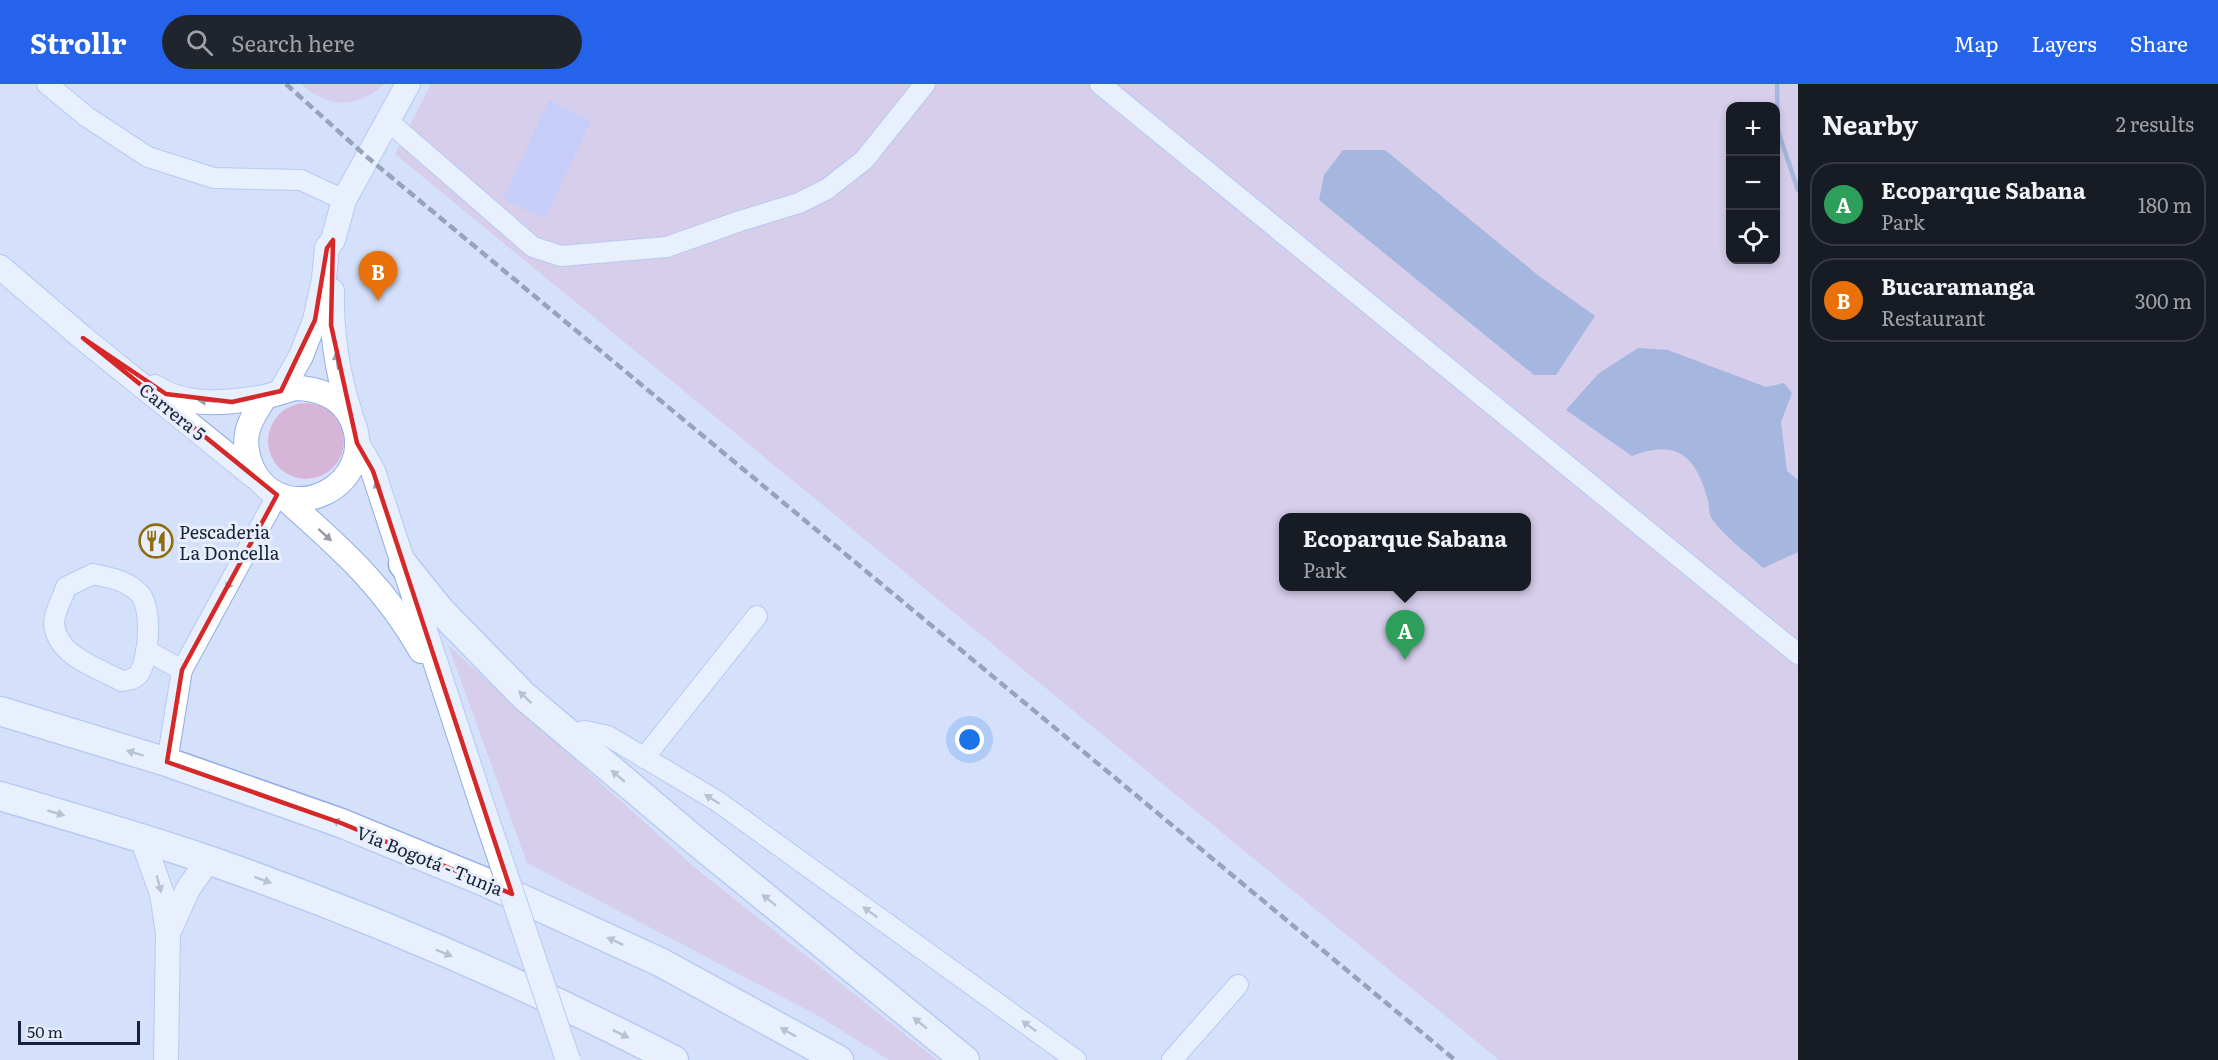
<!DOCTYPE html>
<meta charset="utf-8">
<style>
:root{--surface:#171b24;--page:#20242c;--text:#f1f3f6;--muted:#9ea1a6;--line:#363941;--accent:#2563eb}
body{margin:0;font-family:Literata,serif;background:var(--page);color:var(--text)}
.controls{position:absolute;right:18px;top:18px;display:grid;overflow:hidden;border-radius:12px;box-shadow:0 3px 9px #0003}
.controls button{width:54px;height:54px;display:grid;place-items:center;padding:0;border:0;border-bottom:2px solid var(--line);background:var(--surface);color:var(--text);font:30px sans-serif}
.scale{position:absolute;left:18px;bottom:15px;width:122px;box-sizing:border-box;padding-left:6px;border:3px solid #182239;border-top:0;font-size:16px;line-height:21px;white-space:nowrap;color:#182239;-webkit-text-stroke:4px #e8eefb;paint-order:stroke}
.you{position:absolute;left:970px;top:656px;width:21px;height:21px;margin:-15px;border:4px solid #fff;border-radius:50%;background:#1a73e8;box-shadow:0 0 0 9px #1a73e833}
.badge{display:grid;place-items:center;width:39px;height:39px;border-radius:50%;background:var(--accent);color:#fff;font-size:20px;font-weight:700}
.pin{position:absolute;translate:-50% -50px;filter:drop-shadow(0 2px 3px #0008)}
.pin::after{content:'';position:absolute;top:32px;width:21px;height:18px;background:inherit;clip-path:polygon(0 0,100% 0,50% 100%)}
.popup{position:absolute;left:1279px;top:429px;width:252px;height:78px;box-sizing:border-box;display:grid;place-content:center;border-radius:12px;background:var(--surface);filter:drop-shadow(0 2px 4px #0005);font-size:20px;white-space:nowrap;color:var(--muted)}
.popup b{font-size:22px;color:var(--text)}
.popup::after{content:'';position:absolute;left:50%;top:100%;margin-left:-12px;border:12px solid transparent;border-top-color:var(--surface)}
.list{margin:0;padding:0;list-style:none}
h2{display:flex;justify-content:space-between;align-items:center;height:78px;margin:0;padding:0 24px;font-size:26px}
h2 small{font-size:20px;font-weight:400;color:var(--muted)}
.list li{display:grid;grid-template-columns:39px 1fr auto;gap:18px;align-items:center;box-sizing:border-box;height:84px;margin:0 12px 12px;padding:0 12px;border:2px solid var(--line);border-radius:24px}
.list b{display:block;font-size:22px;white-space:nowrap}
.list p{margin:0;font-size:20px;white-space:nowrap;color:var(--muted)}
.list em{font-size:20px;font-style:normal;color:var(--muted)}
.icon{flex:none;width:33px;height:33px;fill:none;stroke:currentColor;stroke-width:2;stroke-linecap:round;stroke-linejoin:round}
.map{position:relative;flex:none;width:1798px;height:976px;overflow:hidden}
header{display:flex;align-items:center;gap:36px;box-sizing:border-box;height:84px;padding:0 30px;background:var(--accent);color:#fff}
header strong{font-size:28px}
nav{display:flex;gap:33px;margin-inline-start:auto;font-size:21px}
.search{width:420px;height:54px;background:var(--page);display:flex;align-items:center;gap:15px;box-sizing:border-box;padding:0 21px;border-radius:33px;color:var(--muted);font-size:22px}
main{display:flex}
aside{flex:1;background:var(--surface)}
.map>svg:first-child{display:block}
.green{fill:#d7b5d8;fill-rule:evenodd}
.water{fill:#6c84ba}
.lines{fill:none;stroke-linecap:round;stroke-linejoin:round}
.stream{stroke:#6c84ba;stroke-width:4.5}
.building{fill:#b5b3f5}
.minor-casing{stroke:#91ade8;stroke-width:22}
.major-casing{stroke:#91ade8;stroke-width:26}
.highway-casing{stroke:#91ade8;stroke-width:31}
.minor{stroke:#fff;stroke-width:20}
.major{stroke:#fff;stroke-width:24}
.highway{stroke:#fff;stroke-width:28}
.rail{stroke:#4d576f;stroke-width:4.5;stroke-dasharray:9 4.5;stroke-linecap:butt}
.major-bridge-casing{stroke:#91ade8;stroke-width:26;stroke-linecap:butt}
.major-bridge{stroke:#fff;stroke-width:24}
.oneway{fill:#979ca6}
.marked{fill:none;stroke:#d62828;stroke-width:4.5;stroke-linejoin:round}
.labels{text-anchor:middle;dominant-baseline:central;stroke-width:6;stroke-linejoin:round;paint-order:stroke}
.street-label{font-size:18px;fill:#182239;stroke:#e8eefb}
.poi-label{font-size:18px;fill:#182239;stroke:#e8eefb;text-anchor:start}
</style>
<header>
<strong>Strollr</strong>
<div class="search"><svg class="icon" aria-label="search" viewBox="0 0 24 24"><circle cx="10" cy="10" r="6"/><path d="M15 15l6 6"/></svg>Search here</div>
<nav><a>Map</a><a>Layers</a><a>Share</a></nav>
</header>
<main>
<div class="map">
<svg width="1798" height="976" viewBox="0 0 1798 976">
<rect width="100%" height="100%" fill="#d5e1fb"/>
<!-- green -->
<g class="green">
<path d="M301,0H384C356,25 329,25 301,0Z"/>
<path d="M431,0H1798V976H1499L395,70ZM1730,22H1776V176H1730ZM1284,434H1526V502H1284Z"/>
<circle cx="306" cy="357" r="38"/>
<path d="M448,561L693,782L937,976H889L817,931L527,779Z"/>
</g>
<!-- water -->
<g class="water">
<path d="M1343,66H1385L1539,192L1595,232L1556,291H1534L1319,116L1324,91Z"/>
<path d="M1638,264L1668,266L1766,303L1784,299L1792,309L1781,338L1787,387L1798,396V468L1763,484C1747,469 1725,453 1712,435C1708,430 1710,420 1707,413C1695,371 1676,355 1632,372L1566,326L1598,290Z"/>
</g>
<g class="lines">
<!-- stream -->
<path class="stream" d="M1777,0L1778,47L1798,106"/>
</g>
<!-- building -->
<path class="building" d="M549,16L591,37L545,135L503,115Z"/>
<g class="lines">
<!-- minor casing -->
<g class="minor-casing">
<g id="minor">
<path d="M47,0L87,33L148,73L214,94L301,96L344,116"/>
<path d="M1100,0L1798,570"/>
<path d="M388,37L533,163L561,172L667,163L740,137L799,119L827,105L864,76L925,0"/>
<path d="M93,490C111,494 126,496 139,509C153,523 149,575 139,590C135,595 129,596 122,597C98,584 56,572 54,539C54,529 63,513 66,503Z"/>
<path d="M146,566L182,586"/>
<path d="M569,651L585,647L608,652L717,717L1076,976"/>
<path d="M644,674L757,532"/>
<path d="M167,678L182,586L278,410"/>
<path d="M1172,976L1238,901"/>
</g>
</g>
<!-- major casing -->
<g class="major-casing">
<g id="major">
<path d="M0,183L83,254L255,393"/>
<path d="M332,207C331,249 337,288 350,329"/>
<path d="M155,303C186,324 229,319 265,313"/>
<path d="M295,304C318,304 342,313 352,336C380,401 286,448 253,386C247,373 244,359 248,345C251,334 259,323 265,313Z"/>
<path d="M281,307L301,272L315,236L324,195L327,164L333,156L344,116L408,0"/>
<path d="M357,359L373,387L481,718"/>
<path d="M282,412C338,462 384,501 421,567"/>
<path d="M142,754L162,810L168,849L166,976"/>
<path d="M169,847L188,805L208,776"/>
</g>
</g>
<!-- highway casing -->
<g class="highway-casing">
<g id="highway">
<path d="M403,480L440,526L524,612L691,753L965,976"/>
<path d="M0,627L167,678L341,739L485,798L660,878L839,976"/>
<path d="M0,712C70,733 139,752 208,776C367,831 524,899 674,976"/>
</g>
</g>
<!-- minor -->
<use href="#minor" class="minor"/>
<!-- major -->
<use href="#major" class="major"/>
<!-- highway -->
<use href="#highway" class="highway"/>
<!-- rail -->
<path class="rail" d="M286,0L367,73L1455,976"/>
<!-- major-bridge casing -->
<g class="major-bridge-casing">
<path id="major-bridge" d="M481,718L568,976"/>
</g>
<!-- major-bridge -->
<use href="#major-bridge" class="major-bridge"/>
</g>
<!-- one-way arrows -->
<defs><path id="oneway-solid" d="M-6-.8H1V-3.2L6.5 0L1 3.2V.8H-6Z" transform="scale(1.5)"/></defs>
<g class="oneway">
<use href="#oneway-solid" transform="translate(337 277) rotate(-98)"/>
<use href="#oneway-solid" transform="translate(207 317) rotate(-177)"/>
<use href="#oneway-solid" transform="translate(378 405) rotate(-108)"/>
<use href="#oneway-solid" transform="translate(325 451) rotate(42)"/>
<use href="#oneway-solid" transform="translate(230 498) rotate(119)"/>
<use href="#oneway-solid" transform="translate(525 613) rotate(-137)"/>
<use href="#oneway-solid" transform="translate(135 669) rotate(-163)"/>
<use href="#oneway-solid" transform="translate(618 692) rotate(-140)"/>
<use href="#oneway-solid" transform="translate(712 715) rotate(-148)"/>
<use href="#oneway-solid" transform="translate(56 729) rotate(16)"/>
<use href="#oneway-solid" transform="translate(340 739) rotate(-160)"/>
<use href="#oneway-solid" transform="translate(263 796) rotate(20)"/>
<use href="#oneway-solid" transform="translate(159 800) rotate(75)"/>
<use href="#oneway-solid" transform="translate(769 816) rotate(-141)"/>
<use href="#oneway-solid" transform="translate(870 828) rotate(-144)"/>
<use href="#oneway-solid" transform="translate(615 857) rotate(-155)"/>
<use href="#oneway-solid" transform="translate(444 869) rotate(22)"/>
<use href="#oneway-solid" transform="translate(920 939) rotate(-141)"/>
<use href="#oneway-solid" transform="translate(1029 942) rotate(-144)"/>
<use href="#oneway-solid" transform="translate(788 948) rotate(-151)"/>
<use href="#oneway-solid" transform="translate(621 950) rotate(26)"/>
</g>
<!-- marked area -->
<path d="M0 0H1798V976H0ZM333,156L331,241L357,359L373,387L512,810L341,739L167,678L182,586L277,411L83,254L166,310L232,318L281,307L315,236L327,164Z" fill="#d5e1fb" fill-opacity=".55" fill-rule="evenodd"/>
<path class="marked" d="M333,156L331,241L357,359L373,387L512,810L341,739L167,678L182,586L277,411L83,254L166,310L232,318L281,307L315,236L327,164Z"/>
<!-- icons -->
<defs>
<g id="restaurant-ring" transform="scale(1.725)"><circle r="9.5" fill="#e8eefb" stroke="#8e6c10" stroke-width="1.5"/><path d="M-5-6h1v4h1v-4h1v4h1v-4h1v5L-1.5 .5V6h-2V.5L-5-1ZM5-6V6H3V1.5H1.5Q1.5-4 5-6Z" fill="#8e6c10"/></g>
</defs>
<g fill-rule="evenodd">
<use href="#restaurant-ring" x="156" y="457"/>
</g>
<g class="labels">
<!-- street labels -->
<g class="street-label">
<text transform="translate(173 327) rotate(39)">Carrera 5</text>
<text transform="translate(430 776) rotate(22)">Vía Bogotá - Tunja</text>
</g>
<!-- poi labels -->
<g class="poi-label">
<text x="179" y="447">Pescaderia<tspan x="179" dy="21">La Doncella</tspan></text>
</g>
</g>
</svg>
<div class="controls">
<button>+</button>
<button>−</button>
<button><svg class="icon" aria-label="locate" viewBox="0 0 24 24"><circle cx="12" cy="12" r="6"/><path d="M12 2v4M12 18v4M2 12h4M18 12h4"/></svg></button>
</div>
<div class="scale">50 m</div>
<div class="you"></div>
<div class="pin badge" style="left:1405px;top:576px;background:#2e9e5b">A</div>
<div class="popup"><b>Ecoparque Sabana</b>Park</div>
<div class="pin badge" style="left:378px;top:217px;background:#e8710a">B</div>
</div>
<aside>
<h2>Nearby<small>2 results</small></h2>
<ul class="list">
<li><span class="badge" style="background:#2e9e5b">A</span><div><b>Ecoparque Sabana</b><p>Park</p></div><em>180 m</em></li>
<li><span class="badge" style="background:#e8710a">B</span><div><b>Bucaramanga</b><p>Restaurant</p></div><em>300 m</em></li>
</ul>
</aside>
</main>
